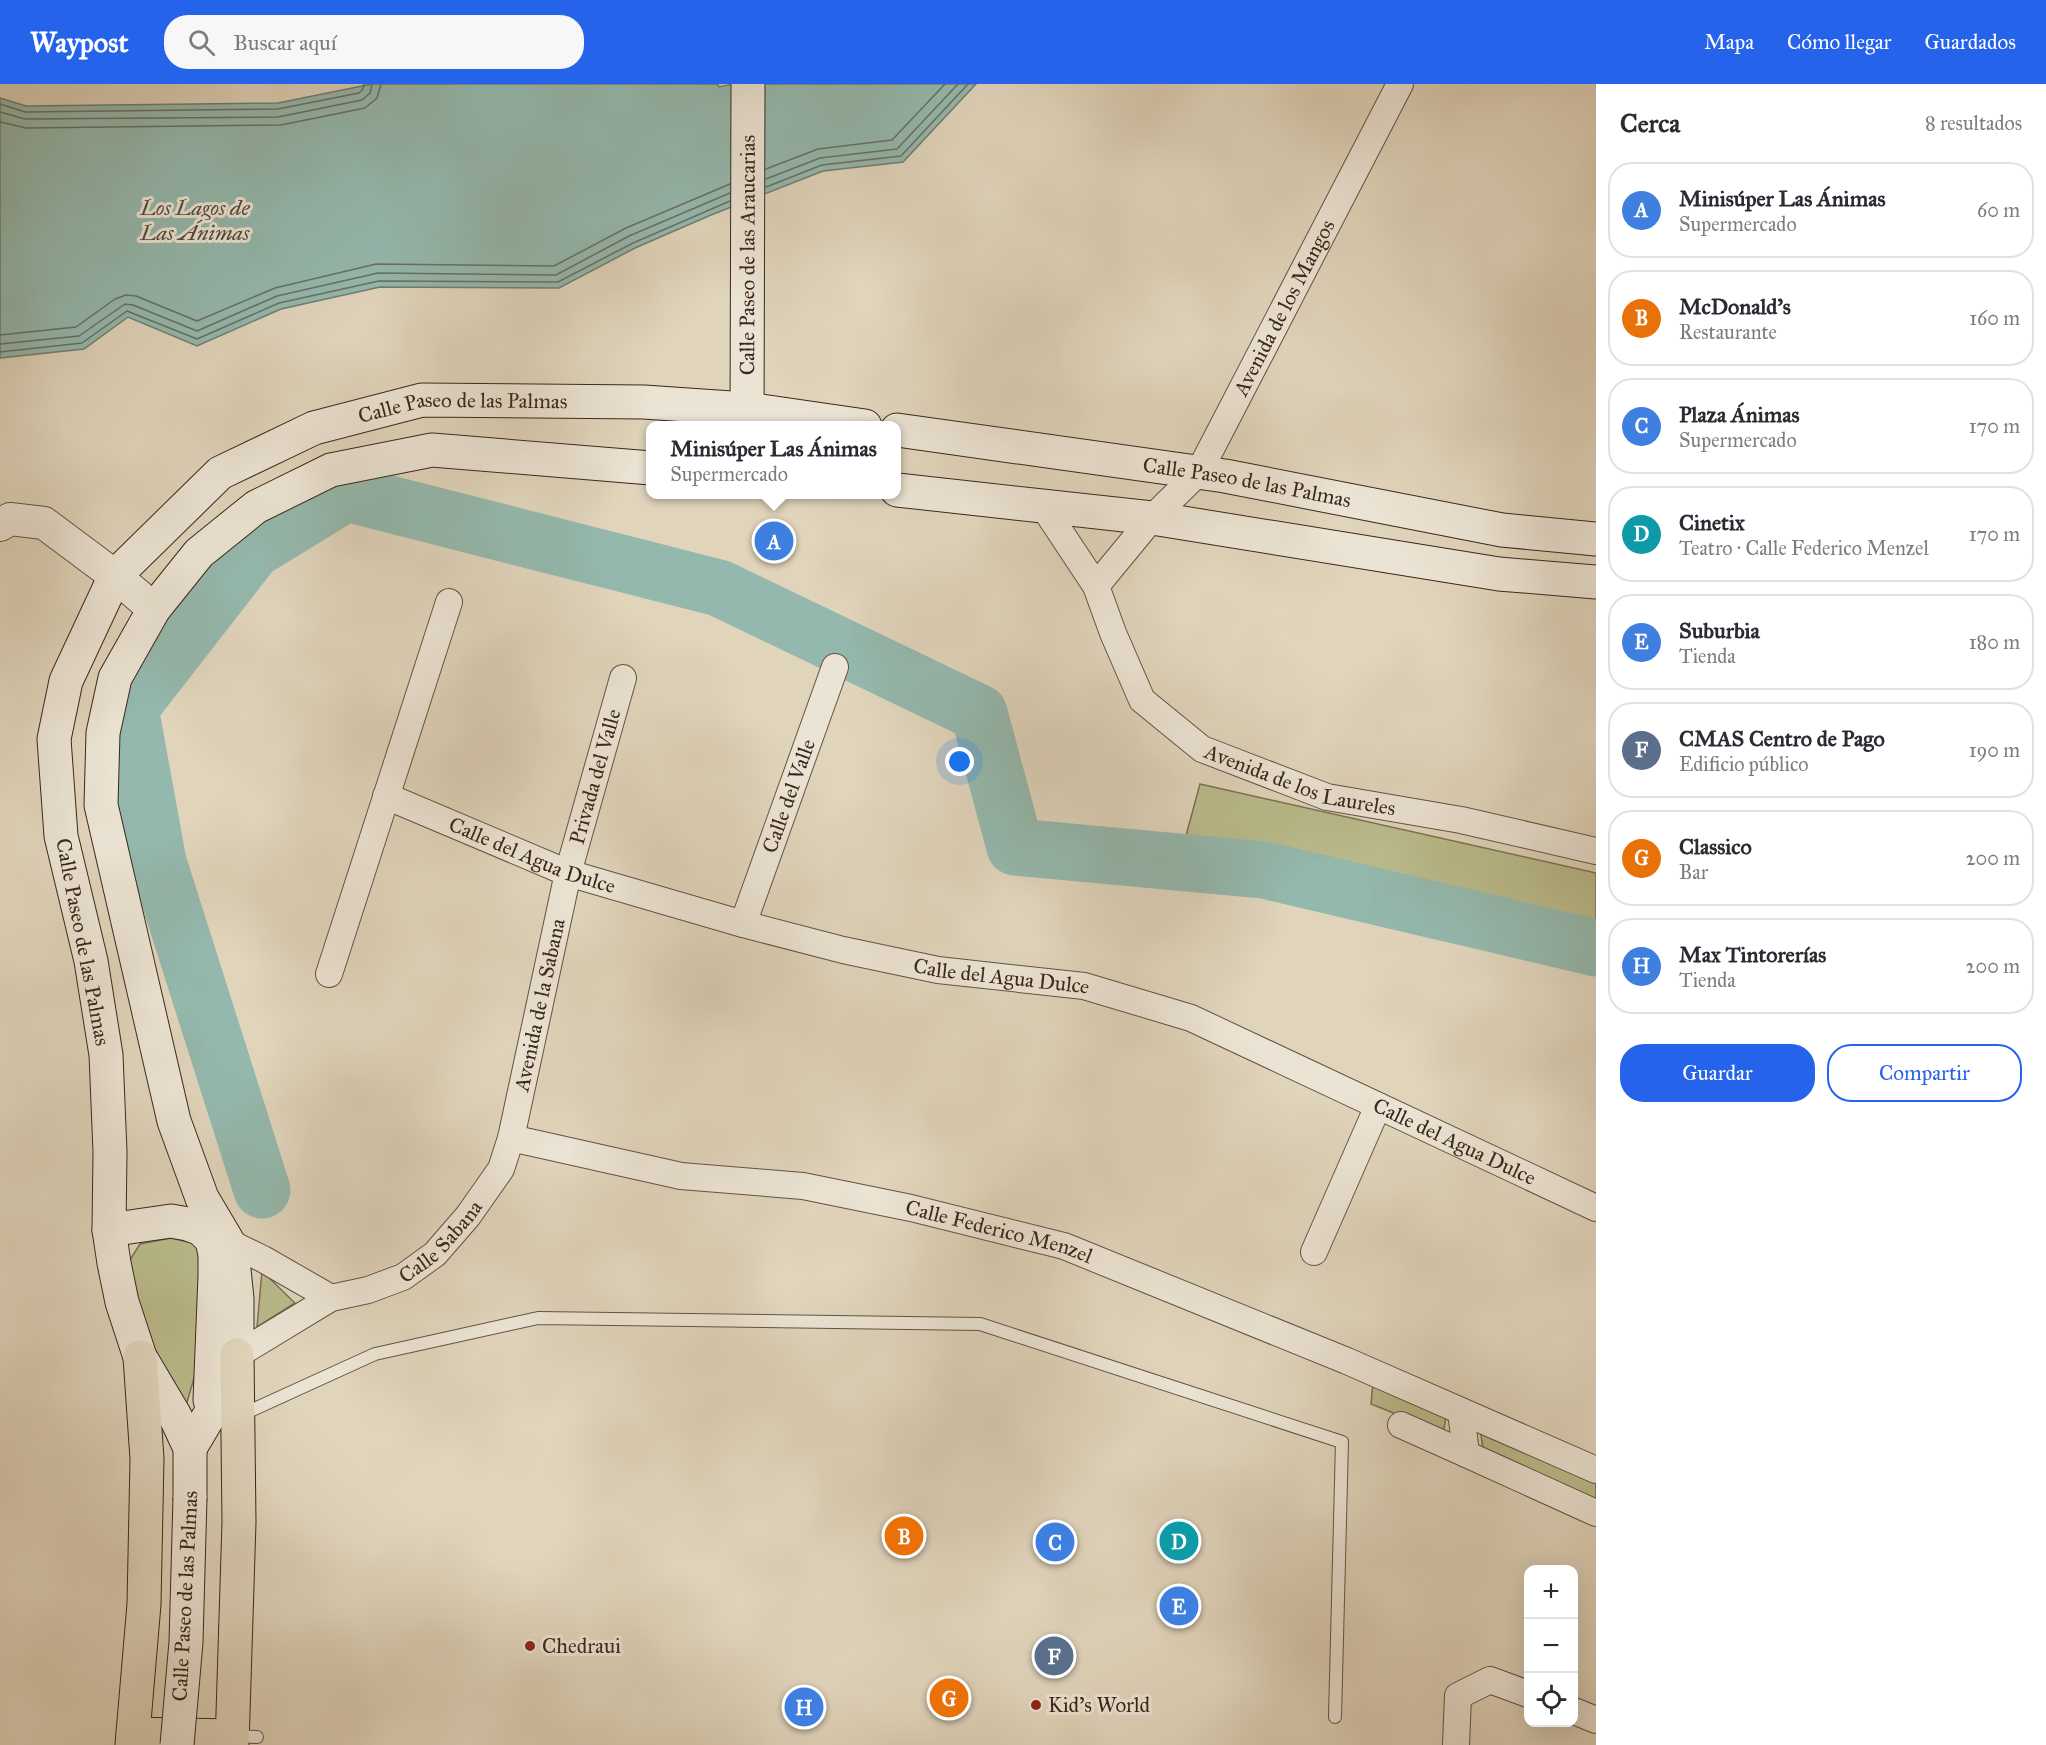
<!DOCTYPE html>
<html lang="es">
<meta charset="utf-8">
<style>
:root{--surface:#fff;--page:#f7f7f7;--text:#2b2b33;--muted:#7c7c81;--line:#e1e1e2;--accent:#2563eb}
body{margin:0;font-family:"IM FELL Great Primer",serif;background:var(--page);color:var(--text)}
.controls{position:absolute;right:18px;bottom:18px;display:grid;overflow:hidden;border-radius:12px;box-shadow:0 6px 24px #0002}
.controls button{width:54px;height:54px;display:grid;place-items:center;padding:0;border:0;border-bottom:2px solid var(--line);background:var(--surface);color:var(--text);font:30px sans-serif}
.you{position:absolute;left:960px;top:678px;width:21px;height:21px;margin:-15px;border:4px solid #fff;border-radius:50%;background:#1a73e8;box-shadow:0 0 0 9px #1a73e833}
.badge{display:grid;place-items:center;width:39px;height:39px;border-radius:50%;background:var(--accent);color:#fff;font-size:20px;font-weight:700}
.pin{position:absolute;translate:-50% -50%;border:3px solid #fff;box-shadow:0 2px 6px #0006}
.popup{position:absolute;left:646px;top:337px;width:255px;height:78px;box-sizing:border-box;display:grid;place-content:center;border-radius:12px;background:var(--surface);filter:drop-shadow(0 2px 4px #0005);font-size:20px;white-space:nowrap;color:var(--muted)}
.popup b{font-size:22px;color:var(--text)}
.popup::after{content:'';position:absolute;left:50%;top:100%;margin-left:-12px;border:12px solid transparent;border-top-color:var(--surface)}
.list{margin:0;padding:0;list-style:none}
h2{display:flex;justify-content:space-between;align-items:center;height:78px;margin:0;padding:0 24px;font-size:26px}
h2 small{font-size:20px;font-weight:400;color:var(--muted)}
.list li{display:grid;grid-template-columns:39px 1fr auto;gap:18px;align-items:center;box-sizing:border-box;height:96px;margin:0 12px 12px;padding:0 12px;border:2px solid var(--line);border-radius:24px}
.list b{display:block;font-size:22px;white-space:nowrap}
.list p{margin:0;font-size:20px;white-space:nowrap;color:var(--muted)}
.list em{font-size:20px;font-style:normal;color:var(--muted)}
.actions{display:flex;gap:12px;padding:18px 24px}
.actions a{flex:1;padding:14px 0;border:2px solid var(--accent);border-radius:24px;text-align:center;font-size:21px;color:var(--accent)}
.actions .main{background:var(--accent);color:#fff}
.icon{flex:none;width:33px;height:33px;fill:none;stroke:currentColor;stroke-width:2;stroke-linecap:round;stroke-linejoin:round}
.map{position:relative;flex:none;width:1596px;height:1661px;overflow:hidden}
header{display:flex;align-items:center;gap:36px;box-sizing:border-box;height:84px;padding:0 30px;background:var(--accent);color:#fff}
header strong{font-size:28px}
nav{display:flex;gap:33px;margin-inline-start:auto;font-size:21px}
.search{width:420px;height:54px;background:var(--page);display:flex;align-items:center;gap:15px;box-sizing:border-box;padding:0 21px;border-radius:24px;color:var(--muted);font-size:22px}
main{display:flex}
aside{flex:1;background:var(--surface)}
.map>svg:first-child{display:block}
.green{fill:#babb8b;stroke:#7a7153;stroke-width:1.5}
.water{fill:#94b8ad;stroke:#707e73;stroke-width:1.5}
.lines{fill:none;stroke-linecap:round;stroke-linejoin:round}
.shore{stroke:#687064;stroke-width:1.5}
.river{stroke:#94b8ad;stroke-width:57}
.service-casing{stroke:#645243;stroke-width:14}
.minor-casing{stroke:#645243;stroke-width:28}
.tertiary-casing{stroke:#645243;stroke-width:34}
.secondary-casing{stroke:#3b271b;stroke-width:35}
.trunk-casing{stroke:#3b271b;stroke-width:35}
.service{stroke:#ebe3d3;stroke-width:12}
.minor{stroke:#ebe3d3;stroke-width:26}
.tertiary{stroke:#ebe3d3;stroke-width:32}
.secondary{stroke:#ebe3d3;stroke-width:33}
.trunk{stroke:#e0d4bb;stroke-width:33}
.secondary-bridge-casing{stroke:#3b271b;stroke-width:35;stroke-linecap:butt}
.secondary-bridge{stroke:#ebe3d3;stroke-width:33}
.poi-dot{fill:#8f2418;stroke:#ebe3d3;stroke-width:2}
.labels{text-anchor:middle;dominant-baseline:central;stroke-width:6;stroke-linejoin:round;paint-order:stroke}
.street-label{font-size:21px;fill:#3b271b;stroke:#ebe3d3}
.poi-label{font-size:21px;fill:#3b271b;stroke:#ebe3d3;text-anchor:start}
.water-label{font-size:22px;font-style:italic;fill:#514b40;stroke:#ebe3d3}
</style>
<header>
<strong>Waypost</strong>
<div class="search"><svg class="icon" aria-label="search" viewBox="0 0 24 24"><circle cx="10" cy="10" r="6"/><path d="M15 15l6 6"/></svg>Buscar aquí</div>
<nav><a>Mapa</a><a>Cómo llegar</a><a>Guardados</a></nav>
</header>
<main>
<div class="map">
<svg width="1596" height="1661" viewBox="0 0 1596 1661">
<rect width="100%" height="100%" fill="#e0d4bb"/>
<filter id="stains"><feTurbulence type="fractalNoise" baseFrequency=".00333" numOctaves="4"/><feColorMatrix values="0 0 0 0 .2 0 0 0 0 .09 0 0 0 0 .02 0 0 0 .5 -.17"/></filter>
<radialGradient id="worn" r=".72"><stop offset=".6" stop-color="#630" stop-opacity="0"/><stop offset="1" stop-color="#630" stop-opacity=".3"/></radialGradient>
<!-- green -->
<g class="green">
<path d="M1200,700L1596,789V855L1184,759Z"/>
<path d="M171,1154L200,1161L204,1260L185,1325L155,1279L123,1187L140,1160Z"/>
<path d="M262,1187L295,1219L257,1243Z"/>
<path d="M1373,1298L1447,1329L1443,1349L1371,1320Z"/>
<path d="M1480,1344L1596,1397V1415L1483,1365Z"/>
</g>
<!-- water -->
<path class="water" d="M372,0H718L719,3L733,0H976L903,78L823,87L711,131L635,164L559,204L380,203L281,225L197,262L128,233L84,265L0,274V14L26,22L278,19Z"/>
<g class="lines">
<!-- shore -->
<g class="shore">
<path d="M0,20L25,28L278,25L359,9L363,5L364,0"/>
<path d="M0,28L25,35L278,33L362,16L370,9L372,0"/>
<path d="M0,38L26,44L281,41L365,24L377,14L381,0"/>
<path d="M766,85L818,65L892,56L945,0"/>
<path d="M766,95L820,74L897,65L958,0"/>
<path d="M766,103L822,81L901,72L968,0"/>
<path d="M0,251L76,243L115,215L126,211L136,212L197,237L275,204L376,180L554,182L626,144L730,100"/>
<path d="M0,260L79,252L125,220L133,221L197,247L277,212L378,189L556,191L629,152L730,109"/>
<path d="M0,268L82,259L127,227L197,255L279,219L379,197L558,198L633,159L730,117"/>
</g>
<!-- river -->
<path class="river" d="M262,1106L158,778L130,624L253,466L346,409L719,504L979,629L1015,763L1264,786L1596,864"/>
<!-- service casing -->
<g class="service-casing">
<g id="service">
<path d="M239,1332L375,1270L538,1234L980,1240L1342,1358L1335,1633"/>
<path d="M235,1652L257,1653"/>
</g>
</g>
<!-- minor casing -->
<g class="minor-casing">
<g id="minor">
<path id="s1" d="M1043,422L1096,502L1113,549L1142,616L1202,665L1327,713L1461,736L1596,767"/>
<path id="s2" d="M1096,502L1152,434L1199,388L1400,0"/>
<path id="s3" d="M386,712L568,789L743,840L843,866L938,886L1084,902L1191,934L1596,1124"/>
<path id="s4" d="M743,840L835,583"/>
<path d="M329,890L449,518"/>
<path id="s5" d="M511,1054L681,1092L803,1102L911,1124L1064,1162L1347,1277L1596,1386"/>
<path d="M228,1158L263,1175L331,1214"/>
<path d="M1314,1168L1378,1022"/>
<path id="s6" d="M237,1271L331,1214L368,1206L403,1193L435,1170L468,1132L501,1085L511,1054L568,789L623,594"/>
<path d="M1461,1327L1466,1370L1596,1429"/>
<path d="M1401,1341L1466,1370"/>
<path d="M1574,1627L1596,1636"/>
<path d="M1456,1661L1458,1612L1490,1596L1528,1610"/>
</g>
</g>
<!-- tertiary casing -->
<g class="tertiary-casing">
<path id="tertiary" d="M0,441L10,435L44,439L115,492L154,525"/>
</g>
<!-- secondary casing -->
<g class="secondary-casing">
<g id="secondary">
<path id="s7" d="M747,342L748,0"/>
<path id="s8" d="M897,346L1225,392L1502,446L1596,455"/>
<path d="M897,406L1152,434L1499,490L1596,498"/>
<path d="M109,1146L171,1137L188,1140L201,1145L212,1156L215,1171V1192L210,1316"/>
<path d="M190,1364L209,1332L237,1271V1215L233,1176L228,1158L202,1114L174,1037L101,721L103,649L115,594L154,525L199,469L256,423L331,386L432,366L651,384"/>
<path id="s9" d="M190,1414V1364L175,1332L140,1273L122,1218L114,1179L109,1146L110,1068L106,971L91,877L61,752L54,655L66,597L115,492L220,389L314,344L422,316L644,318L746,325L865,342"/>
</g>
</g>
<!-- trunk casing -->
<g class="trunk-casing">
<g id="trunk">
<path d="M133,1650L232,1652"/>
<path d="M132,1661L144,1520L147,1375L140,1273"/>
<path d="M232,1661L239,1438L237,1271"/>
</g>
</g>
<!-- service -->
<use href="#service" class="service"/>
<!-- minor -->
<use href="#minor" class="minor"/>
<!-- tertiary -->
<use href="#tertiary" class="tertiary"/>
<!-- secondary -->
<use href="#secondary" class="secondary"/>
<!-- trunk -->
<use href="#trunk" class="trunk"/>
<!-- secondary-bridge casing -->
<g class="secondary-bridge-casing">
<path id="secondary-bridge" d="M177,1661L186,1558L190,1414"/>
</g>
<!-- secondary-bridge -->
<use href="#secondary-bridge" class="secondary-bridge"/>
</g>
<!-- markers -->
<g class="poi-dot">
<circle cx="530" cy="1562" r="6"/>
<circle cx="1036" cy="1621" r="6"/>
</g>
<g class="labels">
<!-- street labels -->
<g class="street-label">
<text stroke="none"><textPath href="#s7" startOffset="171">Calle Paseo de las Araucarias</textPath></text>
<text stroke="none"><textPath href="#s2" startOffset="339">Avenida de los Mangos</textPath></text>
<text stroke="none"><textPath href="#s9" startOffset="1359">Calle Paseo de las Palmas</textPath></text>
<text stroke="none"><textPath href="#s8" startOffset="354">Calle Paseo de las Palmas</textPath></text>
<text stroke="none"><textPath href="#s6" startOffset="736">Privada del Valle</textPath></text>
<text stroke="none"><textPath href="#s1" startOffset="400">Avenida de los Laureles</textPath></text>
<text stroke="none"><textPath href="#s4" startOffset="136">Calle del Valle</textPath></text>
<text stroke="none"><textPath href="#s3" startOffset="158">Calle del Agua Dulce</textPath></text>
<text transform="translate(83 858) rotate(79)">Calle Paseo de las Palmas</text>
<text stroke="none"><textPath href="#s3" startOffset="644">Calle del Agua Dulce</textPath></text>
<text stroke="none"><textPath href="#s6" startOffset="501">Avenida de la Sabana</textPath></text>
<text stroke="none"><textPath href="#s3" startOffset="1130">Calle del Agua Dulce</textPath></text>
<text stroke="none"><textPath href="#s5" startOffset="498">Calle Federico Menzel</textPath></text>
<text stroke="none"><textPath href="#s6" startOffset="237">Calle Sabana</textPath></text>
<text transform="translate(185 1512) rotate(-87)">Calle Paseo de las Palmas</text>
</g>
<!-- poi labels -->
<g class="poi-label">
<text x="542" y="1562">Chedraui</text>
<text x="1048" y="1621">Kid's World</text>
</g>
<!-- water labels -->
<g class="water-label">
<text x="195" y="123">Los Lagos de<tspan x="195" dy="25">Las Ánimas</tspan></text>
</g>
</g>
<rect width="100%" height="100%" filter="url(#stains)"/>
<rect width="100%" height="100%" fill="url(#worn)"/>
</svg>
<div class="controls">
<button>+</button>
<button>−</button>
<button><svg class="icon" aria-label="locate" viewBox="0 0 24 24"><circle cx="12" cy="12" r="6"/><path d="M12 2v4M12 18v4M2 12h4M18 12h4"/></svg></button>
</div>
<div class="you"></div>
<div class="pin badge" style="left:774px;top:457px;background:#3f7fe0">A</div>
<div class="popup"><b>Minisúper Las Ánimas</b>Supermercado</div>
<div class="pin badge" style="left:904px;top:1452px;background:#e8710a">B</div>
<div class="pin badge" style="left:1055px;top:1458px;background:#3f7fe0">C</div>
<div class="pin badge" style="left:1179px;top:1457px;background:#0f9aa8">D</div>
<div class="pin badge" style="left:1179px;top:1522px;background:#3f7fe0">E</div>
<div class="pin badge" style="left:1054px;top:1572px;background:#5c6f8a">F</div>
<div class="pin badge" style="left:949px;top:1614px;background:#e8710a">G</div>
<div class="pin badge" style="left:804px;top:1623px;background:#3f7fe0">H</div>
</div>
<aside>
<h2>Cerca<small>8 resultados</small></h2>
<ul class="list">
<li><span class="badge" style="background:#3f7fe0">A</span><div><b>Minisúper Las Ánimas</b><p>Supermercado</p></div><em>60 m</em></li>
<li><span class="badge" style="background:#e8710a">B</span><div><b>McDonald's</b><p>Restaurante</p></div><em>160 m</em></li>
<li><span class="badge" style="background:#3f7fe0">C</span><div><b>Plaza Ánimas</b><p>Supermercado</p></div><em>170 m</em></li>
<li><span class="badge" style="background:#0f9aa8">D</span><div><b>Cinetix</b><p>Teatro · Calle Federico Menzel</p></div><em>170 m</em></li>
<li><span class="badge" style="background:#3f7fe0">E</span><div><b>Suburbia</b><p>Tienda</p></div><em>180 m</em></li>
<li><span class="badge" style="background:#5c6f8a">F</span><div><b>CMAS Centro de Pago</b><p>Edificio público</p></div><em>190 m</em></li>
<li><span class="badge" style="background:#e8710a">G</span><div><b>Classico</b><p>Bar</p></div><em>200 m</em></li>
<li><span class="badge" style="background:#3f7fe0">H</span><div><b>Max Tintorerías</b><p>Tienda</p></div><em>200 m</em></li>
</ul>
<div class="actions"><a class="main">Guardar</a><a>Compartir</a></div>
</aside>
</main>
